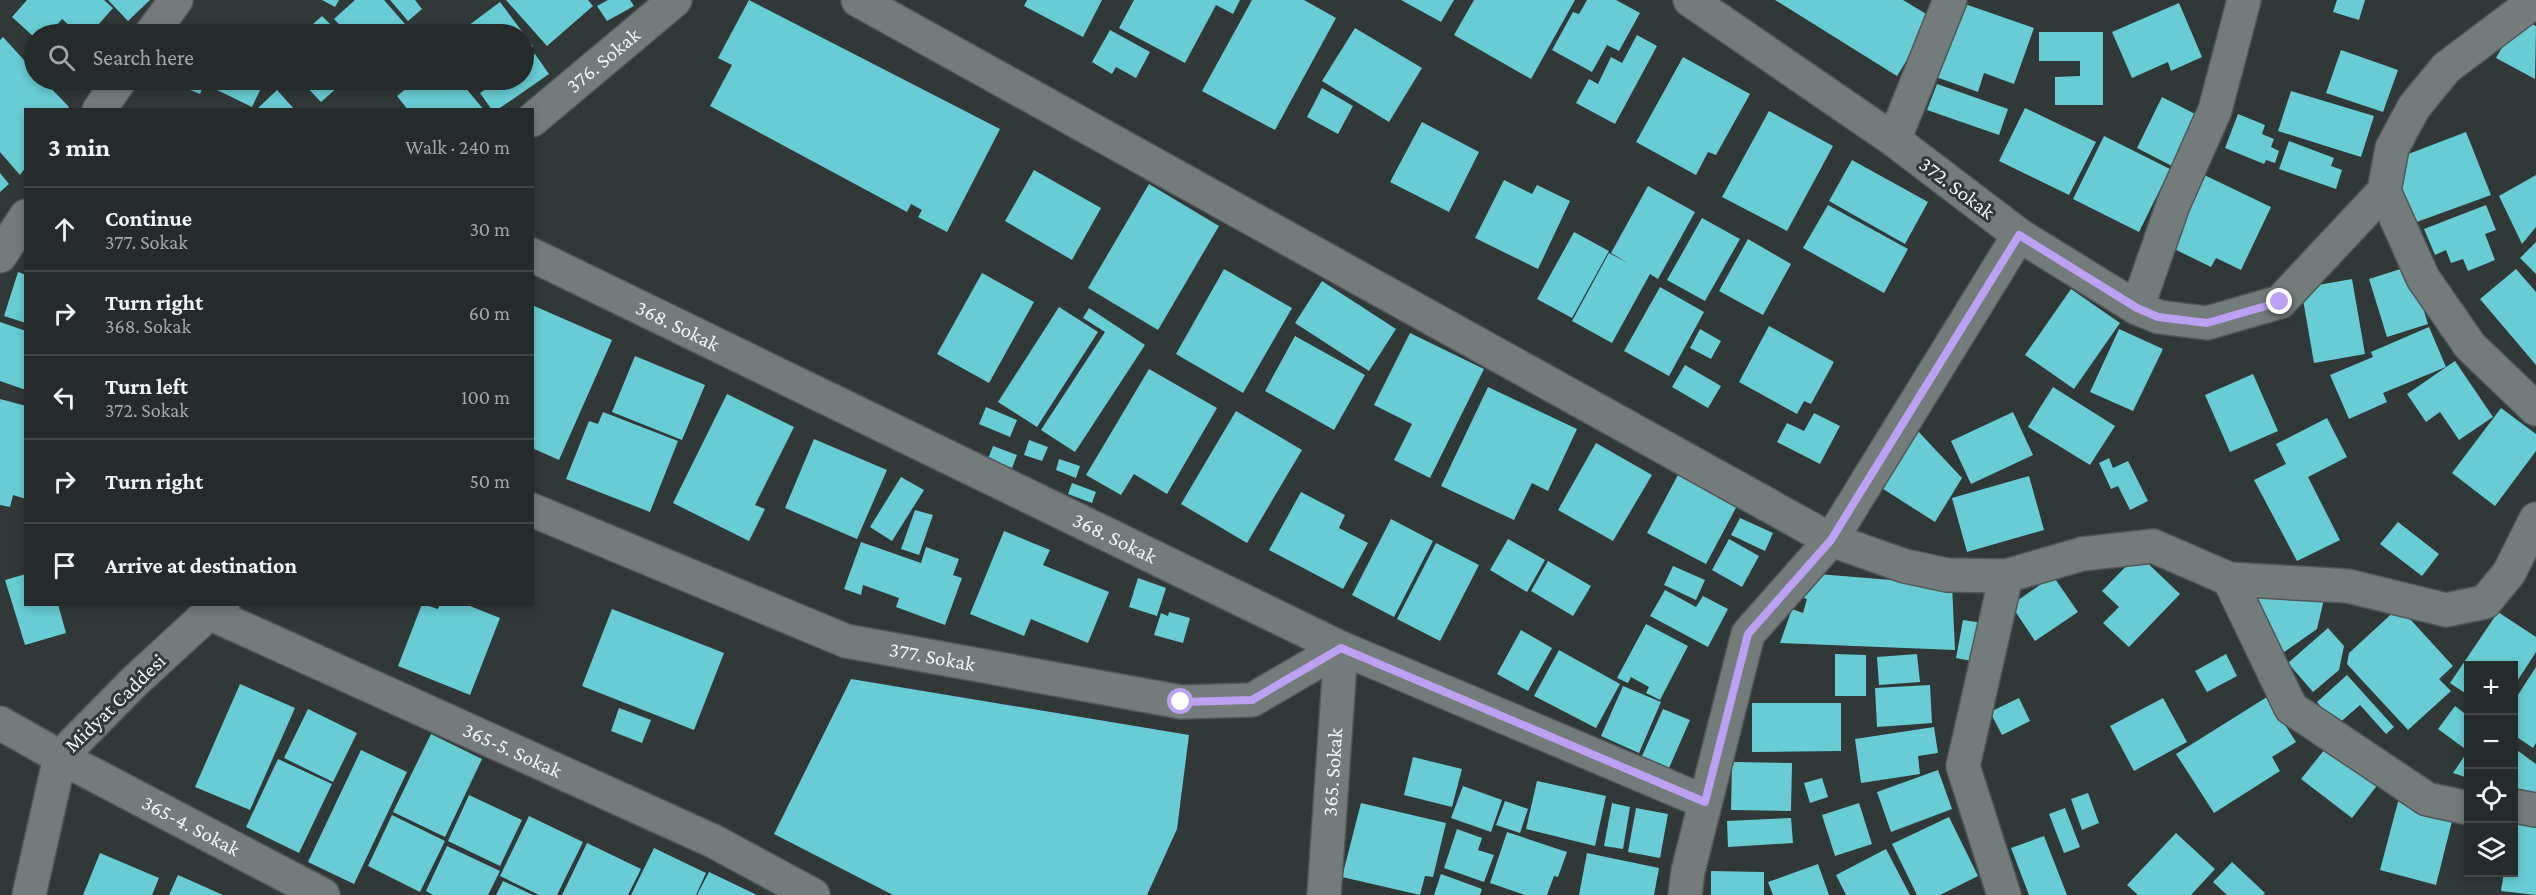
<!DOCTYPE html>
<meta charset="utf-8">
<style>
:root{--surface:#252a2a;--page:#313636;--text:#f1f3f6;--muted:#a3a7a8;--line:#424647}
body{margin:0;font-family:"Crimson Pro",serif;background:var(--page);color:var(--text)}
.controls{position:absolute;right:18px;bottom:18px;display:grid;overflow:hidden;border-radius:0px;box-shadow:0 3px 9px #0003}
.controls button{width:54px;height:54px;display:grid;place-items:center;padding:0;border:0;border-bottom:2px solid var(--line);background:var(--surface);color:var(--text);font:30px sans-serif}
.stop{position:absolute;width:18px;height:18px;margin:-14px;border:4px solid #bca0f2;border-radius:50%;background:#fff}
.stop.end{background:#bca0f2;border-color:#fff;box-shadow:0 2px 6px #0008}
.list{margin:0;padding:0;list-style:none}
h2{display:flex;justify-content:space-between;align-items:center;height:78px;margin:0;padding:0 24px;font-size:26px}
h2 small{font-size:20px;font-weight:400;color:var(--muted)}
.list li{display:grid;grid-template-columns:39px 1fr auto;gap:18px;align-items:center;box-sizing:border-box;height:84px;padding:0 24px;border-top:2px solid var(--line)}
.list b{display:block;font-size:22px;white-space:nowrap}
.list p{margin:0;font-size:20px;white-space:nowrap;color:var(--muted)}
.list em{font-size:20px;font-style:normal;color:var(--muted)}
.icon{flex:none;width:33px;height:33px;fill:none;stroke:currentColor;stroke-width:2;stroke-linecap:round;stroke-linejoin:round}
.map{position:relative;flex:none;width:2536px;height:895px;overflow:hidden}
.search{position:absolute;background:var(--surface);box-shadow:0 3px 9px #0003;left:24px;top:24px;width:510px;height:66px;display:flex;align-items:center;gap:15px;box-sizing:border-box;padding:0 21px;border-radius:33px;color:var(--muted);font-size:22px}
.panel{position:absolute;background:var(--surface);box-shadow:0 3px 9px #0003;left:24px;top:108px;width:510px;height:498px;border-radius:0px}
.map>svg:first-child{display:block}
.building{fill:#67ccd3}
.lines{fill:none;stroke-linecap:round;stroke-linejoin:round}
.minor-casing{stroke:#515657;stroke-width:36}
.tertiary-casing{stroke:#515657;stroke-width:36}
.minor{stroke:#737b7b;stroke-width:33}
.tertiary{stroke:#737b7b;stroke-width:33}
.route{stroke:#bca0f2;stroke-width:8}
.labels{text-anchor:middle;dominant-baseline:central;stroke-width:6;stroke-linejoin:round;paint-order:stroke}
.street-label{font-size:21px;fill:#f0f4f4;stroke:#313838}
</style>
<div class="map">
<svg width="2536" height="895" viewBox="0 0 2536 895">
<rect width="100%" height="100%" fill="#313838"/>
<!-- building -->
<g class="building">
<path d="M27,0H104L113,8L90,34H79L62,19L49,34H34V37L12,17Z"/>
<path d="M108,0H150L128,21Z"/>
<path d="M322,0H339L335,7Z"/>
<path d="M355,0H384L405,24L392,34H348L334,19Z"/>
<path d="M390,0H415L422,9L408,21Z"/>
<path d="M506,0H588L593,6L547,46Z"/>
<path d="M608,0H630L634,6L607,21L597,6Z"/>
<path d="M749,0L1000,129L947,232L918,217L922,210L911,204L907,212L710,106L732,65L718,58Z"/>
<path d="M1027,0H1102L1083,37L1024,6Z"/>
<path d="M1134,0H1240L1233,14L1216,5L1185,63L1119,28Z"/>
<path d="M1252,0H1304L1336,18L1275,130L1202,91Z"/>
<path d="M1401,0H1454L1441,22Z"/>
<path d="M1474,0H1575L1531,79L1454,35Z"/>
<path d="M1587,0H1616L1640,13L1619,51L1607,45L1592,72L1552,50L1573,12L1579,14Z"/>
<path d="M1775,0H1903L1933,18L1897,76Z"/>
<path d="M2337,0H2365L2359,20L2333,12Z"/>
<path d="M500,2L533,46L524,52V34H457Z"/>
<path d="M1962,3L2034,28L2014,84L1984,73L1978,92L1936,77Z"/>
<path d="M2179,3L2202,57L2171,71L2168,62L2132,78L2112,32Z"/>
<path d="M322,16L340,34H302Z"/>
<path d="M2519,17L2536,26L2535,79L2496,58Z"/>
<path d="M62,27L71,34H55Z"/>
<path d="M1355,28L1422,68L1389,122L1322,81Z"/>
<path d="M1110,30L1150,52L1136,78L1116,67L1112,74L1092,62Z"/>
<path d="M2039,32H2103V105H2055V77L2080,76V61H2039Z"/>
<path d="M1637,35L1657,46L1615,124L1576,103L1589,79L1598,84L1611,57L1622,63Z"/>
<path d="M3,37L34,71V80H43L69,107L67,110H26V167L20,175L0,152V40Z"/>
<path d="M2341,50L2398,70L2383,112L2326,93Z"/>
<path d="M535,54L549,74L497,110H492L480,93L499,80H524V62Z"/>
<path d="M1683,57L1750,94L1716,155L1708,152L1696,175L1636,142Z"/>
<path d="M166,80H206L200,94Z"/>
<path d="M222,80H248L262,86L252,107L217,90Z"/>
<path d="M300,80H346L321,102Z"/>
<path d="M417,80H459L484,110H408L397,96Z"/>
<path d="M467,80H487L474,89Z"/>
<path d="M1937,84L2008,109L1999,135L1927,110Z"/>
<path d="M1322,88L1353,106L1338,134L1307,117Z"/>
<path d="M277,90L295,110H256Z"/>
<path d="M2291,91L2374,116L2361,157L2278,131Z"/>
<path d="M2162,97L2199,116L2174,167L2137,148Z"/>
<path d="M2025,108L2096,142L2069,195L1999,161Z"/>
<path d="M1769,111L1833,146L1787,231L1722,197Z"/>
<path d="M2238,114L2265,125L2262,134L2274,139L2271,147L2279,151L2275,163L2266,160L2264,164L2225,148Z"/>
<path d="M1422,122L1479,152L1449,212L1390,182Z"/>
<path d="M2466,132L2491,195L2414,223L2390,161Z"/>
<path d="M2104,136L2170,169L2139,232L2073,199Z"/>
<path d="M2289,141L2334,158L2331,166L2342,170L2336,189L2279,169Z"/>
<path d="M1852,160L1928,202L1905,244L1829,201Z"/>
<path d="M1034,170L1101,208L1072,260L1005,221Z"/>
<path d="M2198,172L2271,207L2241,270L2216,258L2211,267L2164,244Z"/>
<path d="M0,173L9,184L0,192Z"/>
<path d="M2536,175V227L2522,244L2499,196Z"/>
<path d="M1504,180L1532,194L1537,185L1570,201L1538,269L1475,238Z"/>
<path d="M1149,184L1219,226L1158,330L1088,288Z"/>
<path d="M1648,186L1695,212L1658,279L1650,274L1612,343L1572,321L1609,253L1628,263L1611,253Z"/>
<path d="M1828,205L1908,249L1884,293L1803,248Z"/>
<path d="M2486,205L2496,230L2485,234L2495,260L2468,271L2463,259L2451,263L2446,250L2435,255L2424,229Z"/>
<path d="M1702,218L1740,239L1705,301L1667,280Z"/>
<path d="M1574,232L1609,251L1572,318L1537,299Z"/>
<path d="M1748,239L1791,264L1763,315L1719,291Z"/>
<path d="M2536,242V274L2520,258Z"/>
<path d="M2410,266L2428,324L2387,337L2369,279Z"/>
<path d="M1224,269L1292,308L1243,393L1176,354Z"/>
<path d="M2516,269L2536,292V365L2480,299Z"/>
<path d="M18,272L26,275V323L4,316Z"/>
<path d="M982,273L1034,302L989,383L937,354Z"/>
<path d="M2352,279L2365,354L2314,363L2301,288Z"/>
<path d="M1322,281L1396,329L1369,371L1295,323Z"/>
<path d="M1660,287L1704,312L1669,376L1624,351Z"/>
<path d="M2071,289L2120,323L2074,389L2025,355Z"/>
<path d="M532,305L612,340L559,460L532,448Z"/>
<path d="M1059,307L1098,332L1037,427L998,402Z"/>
<path d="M1089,308L1145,345L1075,452L1041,430L1105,332L1083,318Z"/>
<path d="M0,322L26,331V390L0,381Z"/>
<path d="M1769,326L1834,362L1811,404L1804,401L1797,414L1739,382Z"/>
<path d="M2429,327L2446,367L2383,393L2387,402L2349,419L2330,375L2373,357L2371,352Z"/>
<path d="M1700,329L1721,341L1711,359L1690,348Z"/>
<path d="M2119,329L2163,349L2133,411L2090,392Z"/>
<path d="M1410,333L1484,369L1430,478L1394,460L1412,424L1374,405Z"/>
<path d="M1295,336L1365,375L1334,430L1265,391Z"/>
<path d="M635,356L705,385L682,440L612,412Z"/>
<path d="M2455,361L2493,417L2459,440L2440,412L2426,422L2407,394Z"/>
<path d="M1685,365L1721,386L1708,408L1672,387Z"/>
<path d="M1149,369L1217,408L1167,494L1134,474L1121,495L1086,475Z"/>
<path d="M2253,374L2278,431L2230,452L2205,395Z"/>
<path d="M1488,387L1577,429L1548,491L1532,483L1514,520L1441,486Z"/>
<path d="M2053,387L2115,426L2090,465L2028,427Z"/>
<path d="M727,394L794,427L755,505L765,509L749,541L673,503Z"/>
<path d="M0,399L26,406V499L13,495L10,507L0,505Z"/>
<path d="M986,407L1017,420L1010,437L979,424Z"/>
<path d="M2501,408L2536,434V451L2495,506L2452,473Z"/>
<path d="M1236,411L1302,450L1247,543L1181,504Z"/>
<path d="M603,412L678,441L650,512L566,479L589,421L598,424Z"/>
<path d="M2013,412L2033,455L1971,484L1951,441Z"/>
<path d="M1814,413L1840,426L1820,464L1777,442L1787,423L1804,431Z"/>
<path d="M2327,418L2347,457L2308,477L2340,540L2297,561L2254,480L2286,464L2276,444Z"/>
<path d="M1916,429L1962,478L1935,522L1880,487Z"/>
<path d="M814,439L887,470L857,539L785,508Z"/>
<path d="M1029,440L1048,447L1042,461L1024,455Z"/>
<path d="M1596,443L1652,475L1613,541L1558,510Z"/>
<path d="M993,446L1017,455L1012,468L988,459Z"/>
<path d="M2109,458L2113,468L2128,461L2148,501L2130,510L2118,486L2111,489L2099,463Z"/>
<path d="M1059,459L1080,466L1076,478L1056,470Z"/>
<path d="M1679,473L1738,504L1706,564L1647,533Z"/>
<path d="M2029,476L2044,530L1967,552L1952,498Z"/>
<path d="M901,477L924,490L892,541L870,527Z"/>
<path d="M1072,483L1096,492L1092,503L1068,494Z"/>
<path d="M1301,492L1345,515L1339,528L1368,543L1343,589L1269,550Z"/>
<path d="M915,510L933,515L919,555L901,549Z"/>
<path d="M1740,518L1773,533L1765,551L1731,535Z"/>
<path d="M1391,519L1433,541L1394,617L1352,595Z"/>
<path d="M2398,522L2439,554L2422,576L2380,544Z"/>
<path d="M1004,531L1050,550L1043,565L1109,592L1088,643L1031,619L1024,636L970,614Z"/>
<path d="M1508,539L1545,560L1527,592L1490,570Z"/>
<path d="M1729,539L1759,556L1742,587L1712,570Z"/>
<path d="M861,542L921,563L926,547L959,559L953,575L962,578L945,625L896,607L899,598L863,585L861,595L844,589Z"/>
<path d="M1436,543L1479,565L1440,641L1397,619Z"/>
<path d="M2138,554L2180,594L2129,647L2103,623L2119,607L2102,591Z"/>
<path d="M1548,561L1591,586L1573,616L1531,591Z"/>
<path d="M1673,566L1705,580L1696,600L1664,585Z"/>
<path d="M1806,573L1952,585L1955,650L1780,643L1792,609L1803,613L1807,599L1797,596Z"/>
<path d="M26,574V604H58L66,633L25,645L5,580Z"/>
<path d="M2053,576L2078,612L2035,641L2011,605Z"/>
<path d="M1138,578L1166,588L1157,616L1129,607Z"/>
<path d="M1665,590L1696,607L1703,596L1728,609L1708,647L1650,616Z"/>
<path d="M2249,591L2325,595L2317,629L2274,659Z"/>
<path d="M422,604L438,609L440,604H465L500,618L470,695L398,666Z"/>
<path d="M2399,607L2453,666L2439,679L2451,691L2408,730L2347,664L2349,653Z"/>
<path d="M612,609L724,653L694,730L582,686Z"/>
<path d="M1169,612L1190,618L1183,643L1154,635L1161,613L1168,616Z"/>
<path d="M2498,612L2536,637V652L2514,686V666H2468V695L2450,683Z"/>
<path d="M1963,620L1983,623L1977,662L1956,658Z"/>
<path d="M1646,624L1688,646L1660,700L1646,693L1649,687L1631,677L1628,683L1617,678Z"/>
<path d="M2328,628L2344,646L2339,670L2313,692L2288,663Z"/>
<path d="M1521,630L1552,648L1528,691L1497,674Z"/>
<path d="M1559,650L1620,684L1596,728L1534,696Z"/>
<path d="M1835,654L1866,655V696H1835Z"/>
<path d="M1917,654L1920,682L1879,685L1877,657Z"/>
<path d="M2226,654L2237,676L2207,692L2195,671Z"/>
<path d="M2536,667V743L2533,748L2514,735V701Z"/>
<path d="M2347,675L2394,727L2386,734L2360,705L2337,725L2317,702Z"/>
<path d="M851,679L1189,735L1177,829L1147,895H893L774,834Z"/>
<path d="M240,684L295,708L250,810L195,787Z"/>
<path d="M1930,685L1932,723L1877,727L1875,688Z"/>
<path d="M1623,686L1661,702L1639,753L1601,736Z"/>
<path d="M2267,697L2296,742L2272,757L2280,771L2214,813L2176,754Z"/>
<path d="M2019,698L2030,721L2002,735L1990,712Z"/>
<path d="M2163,698L2187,742L2134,771L2110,726Z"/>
<path d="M1752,703H1841V751L1752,752Z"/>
<path d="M2455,706L2468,716V778L2453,773L2468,751L2438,729Z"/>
<path d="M619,708L651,720L642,743L611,731Z"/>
<path d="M308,709L357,733L333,782L284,758Z"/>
<path d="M1663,709L1690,720L1669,768L1642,756Z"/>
<path d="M1934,727L1938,753L1918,756L1920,774L1861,783L1855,739Z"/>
<path d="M431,734L482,759L445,837L393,812Z"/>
<path d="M2329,744L2379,783L2352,818L2301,779Z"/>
<path d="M2514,748L2536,764V796L2514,790Z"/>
<path d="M361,750L407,772L354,884L308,862Z"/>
<path d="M1413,757L1462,769L1452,807L1404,795Z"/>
<path d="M278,759L332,784L299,853L246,827Z"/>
<path d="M1732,762L1792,763L1791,811L1731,810Z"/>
<path d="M1938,770L1952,809L1891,832L1877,792Z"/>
<path d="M1822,778L1828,797L1810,803L1804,783Z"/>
<path d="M1537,781L1606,796L1595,846L1526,829Z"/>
<path d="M1463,786L1502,800L1491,832L1451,818Z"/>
<path d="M2088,793L2099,823L2082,830L2071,799Z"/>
<path d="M469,795L522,820L500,866L448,841Z"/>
<path d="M2399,798L2454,813L2436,885L2380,870Z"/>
<path d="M1505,801L1528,809L1520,833L1496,825Z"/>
<path d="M1361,803L1446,823L1433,877L1425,876L1420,895L1342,877Z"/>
<path d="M1612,803L1630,807L1623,849L1604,846Z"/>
<path d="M1859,803L1872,844L1835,856L1822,815Z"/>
<path d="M1636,808L1668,814L1660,858L1628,852Z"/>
<path d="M2065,808L2080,847L2064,853L2049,814Z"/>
<path d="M392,815L445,841L420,892L368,866Z"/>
<path d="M2514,815L2536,819V895L2501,891L2504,872H2514Z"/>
<path d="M529,816L583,842L557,895H539L500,876Z"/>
<path d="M1949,817L1978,876L1940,895H1917L1892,844Z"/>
<path d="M1791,818L1793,843L1728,847L1727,821Z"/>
<path d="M1457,829L1482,838L1478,850L1494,855L1484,882L1444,868Z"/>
<path d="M1507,832L1567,852L1558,877L1554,876L1547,895H1525L1490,883Z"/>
<path d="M2176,833L2215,869L2191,895H2138L2127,885Z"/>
<path d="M2044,836L2067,895H2029L2011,848Z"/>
<path d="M587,843L641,869L628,895H562Z"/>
<path d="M447,846L500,871L488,895H433L426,891Z"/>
<path d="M654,848L706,873L696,895H631Z"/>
<path d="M1886,849L1910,895H1846L1836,875Z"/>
<path d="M100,853L159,878L152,895H83Z"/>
<path d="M1587,853L1659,868L1654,895H1579Z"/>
<path d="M2232,862L2265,893L2263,895H2227L2213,882Z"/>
<path d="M1818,864L1829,895H1773L1768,882Z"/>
<path d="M1711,871L1764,872V895H1711Z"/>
<path d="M709,872L757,895H697Z"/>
<path d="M1441,874L1482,889L1480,895H1434Z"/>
<path d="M178,875L223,895H169Z"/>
<path d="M503,881L533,895H496Z"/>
</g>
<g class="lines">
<!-- minor casing -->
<g class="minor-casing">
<g id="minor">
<path d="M858,0L1831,540L1905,566L1947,575L2006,576L2082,554L2153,546L2229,579L2348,586L2446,610L2485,602L2509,573L2536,519"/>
<path d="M151,34L176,0"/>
<path d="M99,110L120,80"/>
<path id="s1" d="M532,120L675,0"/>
<path d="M1894,140L1950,0"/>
<path d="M2384,191L2423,278L2470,346L2536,409"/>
<path d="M2019,235L2137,308L2159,317L2207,323L2280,302L2384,191L2392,148L2414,107L2446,68L2536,0"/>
<path id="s2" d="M532,255L1341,648L1705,802"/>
<path d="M0,256L26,216"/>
<path d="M2137,308L2173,205L2215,110L2244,0"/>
<path id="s3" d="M532,510L846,641L1181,702L1252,700L1341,648"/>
<path d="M2229,579L2291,708L2427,799L2468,808"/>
<path id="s4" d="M223,604L209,613L135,681L60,757L323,895"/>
<path id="s5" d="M209,613L713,841L813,895"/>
<path d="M2514,806L2536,810"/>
<path id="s6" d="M1324,895L1341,648"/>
<path d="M1685,895L1688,871L1748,634L1831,540L2019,235L1894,140L1690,0"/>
<path d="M2004,895L1963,766L2006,576"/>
</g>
</g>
<!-- tertiary casing -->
<g class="tertiary-casing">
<path id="tertiary" d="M0,723L60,757L29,895"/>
</g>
<!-- minor -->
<use href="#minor" class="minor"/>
<!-- tertiary -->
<use href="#tertiary" class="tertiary"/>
</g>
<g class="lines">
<!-- route -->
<path class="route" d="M1181,702L1252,700L1341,648L1705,802L1748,634L1831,540L2019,235L2137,308L2158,317L2207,323L2280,302"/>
</g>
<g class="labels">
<!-- street labels -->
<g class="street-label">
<text stroke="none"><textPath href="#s1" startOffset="93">376. Sokak</textPath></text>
<text transform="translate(1957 188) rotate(37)">372. Sokak</text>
<text stroke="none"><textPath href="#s2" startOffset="162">368. Sokak</textPath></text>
<text stroke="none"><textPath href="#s2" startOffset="648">368. Sokak</textPath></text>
<text stroke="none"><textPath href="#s3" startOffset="428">377. Sokak</textPath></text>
<text transform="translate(115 703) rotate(-44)">Midyat Caddesi</text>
<text stroke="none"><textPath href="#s5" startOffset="333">365-5. Sokak</textPath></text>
<text stroke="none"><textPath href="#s6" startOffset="123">365. Sokak</textPath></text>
<text stroke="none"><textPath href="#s4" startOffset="372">365-4. Sokak</textPath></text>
</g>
</g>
</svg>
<div class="controls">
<button>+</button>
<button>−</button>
<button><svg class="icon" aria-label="locate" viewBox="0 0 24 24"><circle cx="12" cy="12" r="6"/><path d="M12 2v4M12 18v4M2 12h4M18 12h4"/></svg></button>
<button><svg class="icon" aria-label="layers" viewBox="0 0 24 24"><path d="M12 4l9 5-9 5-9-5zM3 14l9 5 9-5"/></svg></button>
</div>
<div class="stop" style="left:1181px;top:702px"></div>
<div class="stop end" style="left:2280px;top:302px"></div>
<div class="search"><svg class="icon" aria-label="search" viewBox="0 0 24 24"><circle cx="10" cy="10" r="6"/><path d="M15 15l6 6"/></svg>Search here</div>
<section class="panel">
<h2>3 min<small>Walk · 240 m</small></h2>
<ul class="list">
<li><svg class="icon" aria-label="ahead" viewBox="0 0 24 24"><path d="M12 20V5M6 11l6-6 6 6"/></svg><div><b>Continue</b><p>377. Sokak</p></div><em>30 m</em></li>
<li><svg class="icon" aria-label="right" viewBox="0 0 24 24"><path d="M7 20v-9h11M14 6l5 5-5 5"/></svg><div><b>Turn right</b><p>368. Sokak</p></div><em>60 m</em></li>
<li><svg class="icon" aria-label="left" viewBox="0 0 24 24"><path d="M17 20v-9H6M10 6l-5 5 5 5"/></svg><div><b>Turn left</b><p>372. Sokak</p></div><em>100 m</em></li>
<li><svg class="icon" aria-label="right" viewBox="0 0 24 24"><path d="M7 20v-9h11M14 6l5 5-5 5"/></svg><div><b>Turn right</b></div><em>50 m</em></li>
<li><svg class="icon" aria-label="arrive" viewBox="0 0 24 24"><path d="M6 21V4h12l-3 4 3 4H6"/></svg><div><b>Arrive at destination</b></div></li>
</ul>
</section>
</div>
